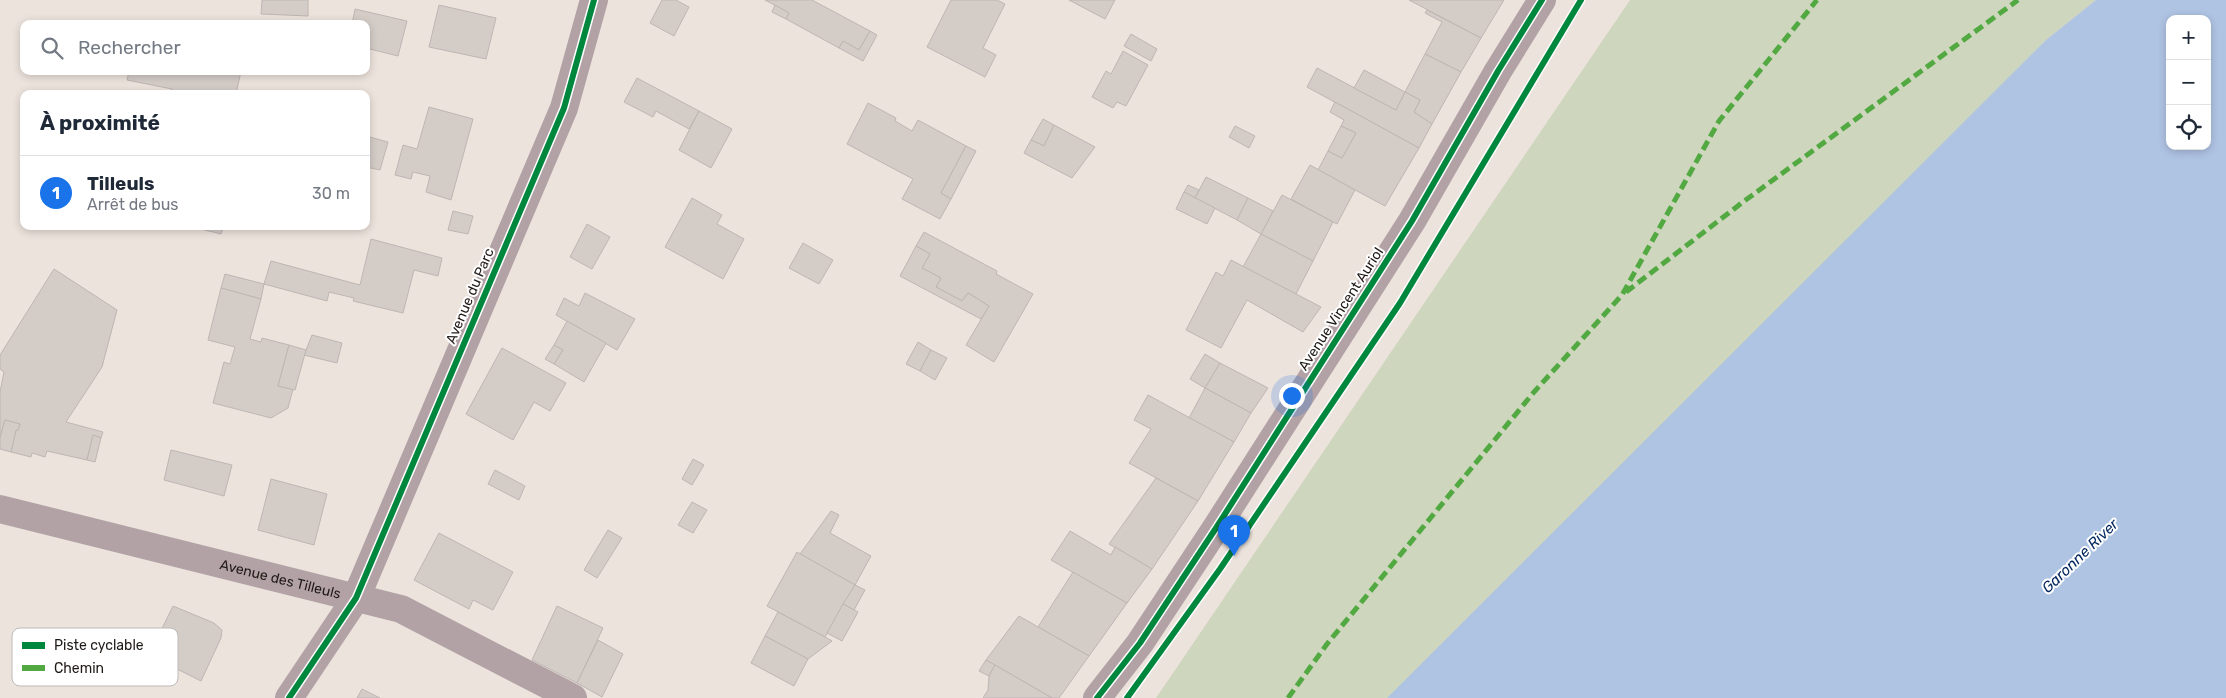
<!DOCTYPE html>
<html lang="fr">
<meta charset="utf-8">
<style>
:root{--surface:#fff;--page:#f6f6f7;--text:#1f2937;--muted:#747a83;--line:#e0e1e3;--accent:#1a73e8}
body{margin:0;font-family:Rubik,sans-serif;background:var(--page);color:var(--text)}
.controls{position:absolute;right:15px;top:15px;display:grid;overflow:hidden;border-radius:10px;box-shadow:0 2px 8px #0003}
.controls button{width:45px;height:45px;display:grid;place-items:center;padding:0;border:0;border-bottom:1px solid var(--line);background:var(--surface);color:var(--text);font:25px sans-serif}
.you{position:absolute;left:1291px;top:395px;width:18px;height:18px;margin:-12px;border:4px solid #fff;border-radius:50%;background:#1a73e8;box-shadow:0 0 0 8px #1a73e833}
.badge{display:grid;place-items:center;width:32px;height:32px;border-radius:50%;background:var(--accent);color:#fff;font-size:16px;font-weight:700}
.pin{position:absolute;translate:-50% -41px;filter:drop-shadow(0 1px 2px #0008)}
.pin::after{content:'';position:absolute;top:26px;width:18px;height:15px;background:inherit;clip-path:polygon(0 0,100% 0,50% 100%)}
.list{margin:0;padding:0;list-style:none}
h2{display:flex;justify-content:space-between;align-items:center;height:65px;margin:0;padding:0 20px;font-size:21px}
h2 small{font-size:16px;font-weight:400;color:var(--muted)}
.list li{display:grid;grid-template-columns:32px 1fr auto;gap:15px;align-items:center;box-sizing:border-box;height:75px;padding:0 20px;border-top:1px solid var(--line)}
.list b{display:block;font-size:19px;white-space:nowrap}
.list p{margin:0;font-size:16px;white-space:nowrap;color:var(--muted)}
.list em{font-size:16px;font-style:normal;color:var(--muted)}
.icon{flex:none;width:28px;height:28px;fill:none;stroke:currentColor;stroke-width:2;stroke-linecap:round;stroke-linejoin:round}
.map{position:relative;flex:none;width:2226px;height:698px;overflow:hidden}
.search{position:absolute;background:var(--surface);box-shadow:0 2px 8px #0003;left:20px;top:20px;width:350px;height:55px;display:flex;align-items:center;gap:12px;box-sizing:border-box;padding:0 18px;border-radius:10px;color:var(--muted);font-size:19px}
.panel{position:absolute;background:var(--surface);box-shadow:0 2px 8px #0003;left:20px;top:90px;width:350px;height:140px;border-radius:10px}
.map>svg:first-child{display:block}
.green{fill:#ced6bd}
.water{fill:#afc3e3;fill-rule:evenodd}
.building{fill:#d4ccc7;stroke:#beb6b2}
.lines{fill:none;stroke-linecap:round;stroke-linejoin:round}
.minor{stroke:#b2a2a5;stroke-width:28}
.quiet{stroke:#52a942;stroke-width:5;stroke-dasharray:10 5;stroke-linecap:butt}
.cycleway-casing{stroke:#fff;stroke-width:9}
.cycleway{stroke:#00873e;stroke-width:6}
.labels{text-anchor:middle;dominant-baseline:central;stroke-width:4;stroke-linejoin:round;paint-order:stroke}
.street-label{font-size:14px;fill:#201a16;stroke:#fff}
.water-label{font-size:15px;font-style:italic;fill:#00265e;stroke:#fff}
.key{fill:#fff;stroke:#bcbab9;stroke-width:1}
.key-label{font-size:14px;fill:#201a16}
</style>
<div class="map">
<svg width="2226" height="698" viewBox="0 0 2226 698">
<rect width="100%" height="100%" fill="#ede3dd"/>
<!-- green -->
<path class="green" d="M1630,0H2096L2046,40L1438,698H1156Z"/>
<!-- water -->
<path class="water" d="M2096,0H2226V698H1387L2046,40ZM2170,19H2207V146H2170Z"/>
<!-- building -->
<g class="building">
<path d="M262,0H308V16L261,14Z"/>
<path d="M662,0H676L689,7L674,36L650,23Z"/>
<path d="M765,0H812L870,31L859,50L843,41L839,48L786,19L789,13Z"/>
<path d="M951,0H997L1005,4L983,48L996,55L985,77L927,47Z"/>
<path d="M1069,0H1115L1105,19Z"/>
<path d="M1409,0H1504L1481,38Z"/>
<path d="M439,5L496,18L486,59L429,47Z"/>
<path d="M775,5L789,13L786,19L772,12Z"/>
<path d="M355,9L407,21L398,56L366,48V24H352Z"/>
<path d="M1427,10L1481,38L1461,72L1425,54L1442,22L1425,13Z"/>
<path d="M870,31L877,35L863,61L839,48L843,41L859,50Z"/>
<path d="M1131,34L1157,49L1151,61L1124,46Z"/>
<path d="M1123,51L1148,65L1126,106L1117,102L1113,108L1092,97L1106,71L1111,74Z"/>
<path d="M1425,54L1461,72L1432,124L1414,112L1420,100L1405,92Z"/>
<path d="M1317,68L1396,110L1405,92L1420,100L1414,112L1432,124L1419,148L1307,87Z"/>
<path d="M1364,70L1405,92L1396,110L1354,88Z"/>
<path d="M129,71H241L236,94H171L172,89L127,80Z"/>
<path d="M637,78L699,111L689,129L656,111L653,117L624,102Z"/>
<path d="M1335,102L1419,148L1385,206L1318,170L1328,151L1342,158L1356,133L1341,126L1344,120L1330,112Z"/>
<path d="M868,103L896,118L895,121L912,131L918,120L966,146L941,193L951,199L940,219L902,199L913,179L847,144Z"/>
<path d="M429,107L473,119L451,200L426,192L430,176L413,172L411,179L395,175L403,145L417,149Z"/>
<path d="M699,111L732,129L711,168L679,150Z"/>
<path d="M1043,119L1054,125L1044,146L1031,140Z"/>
<path d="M1054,125L1095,147L1072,178L1024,153L1031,140L1044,146Z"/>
<path d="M1235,126L1255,136L1249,148L1229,137Z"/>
<path d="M1341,126L1356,133L1342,158L1328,151Z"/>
<path d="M366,136L388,142L380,170L366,167Z"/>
<path d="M966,146L976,151L951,199L941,193Z"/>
<path d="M1310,165L1355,190L1337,224L1291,199Z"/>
<path d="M1206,177L1248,198L1237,220L1195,198Z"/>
<path d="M1188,185L1199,190L1195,198L1184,192Z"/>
<path d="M1184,192L1215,208L1207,224L1176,209Z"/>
<path d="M1282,195L1333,222L1313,261L1261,234Z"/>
<path d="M692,198L722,215L717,224L744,239L723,279L665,247Z"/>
<path d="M1248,198L1273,211L1261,234L1237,220Z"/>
<path d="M453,211L473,216L468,234L448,230Z"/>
<path d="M587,224L610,237L592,269L570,257Z"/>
<path d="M189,226H224L221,234Z"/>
<path d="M924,232L997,271L996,274L1033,294L994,362L966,345L989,306L968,293L962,301L936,287L941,278L922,268L930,254L916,246Z"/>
<path d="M1261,234L1313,261L1296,294L1243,267Z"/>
<path d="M371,239L442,258L438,276L414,270L403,313L353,301L354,298L329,292L327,301L264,284L271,261L360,285Z"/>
<path d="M803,243L833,260L819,284L789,268Z"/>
<path d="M916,246L930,254L922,268L941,278L936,287L962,301L968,293L989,306L981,319L900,276Z"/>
<path d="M1231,260L1321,307L1303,332L1247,300L1221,348L1186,330L1216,272L1223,276Z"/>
<path d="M54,269L117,310L102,367L66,422L103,432L101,438L93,435L87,460L47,451L45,457L32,453L31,457L11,452L16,430H18L20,424L5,420L0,438V392L4,372L0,369V355Z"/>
<path d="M225,274L264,284L261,299L221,288Z"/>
<path d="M221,288L261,299L250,339L261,342L262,338L289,345L278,386L293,389L288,408L271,418L213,403L224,362L230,364L235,347L208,340Z"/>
<path d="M585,293L635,319L617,350L556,315L564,298L579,306Z"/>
<path d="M567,321L606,343L584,382L554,364L563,350L554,345Z"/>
<path d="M312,335L342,343L337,363L304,355Z"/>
<path d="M918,342L931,350L920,371L906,364Z"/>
<path d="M289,345L306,350L295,390L278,386Z"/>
<path d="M554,345L563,350L554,364L545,359Z"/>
<path d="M502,348L566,383L550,411L534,402L513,440L466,414Z"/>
<path d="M931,350L947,358L935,380L920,371Z"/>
<path d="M1205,354L1220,363L1205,388L1190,379Z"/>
<path d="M1220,363L1268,388L1251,413L1205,388Z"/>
<path d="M1205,388L1251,413L1234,442L1189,418Z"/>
<path d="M1148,395L1234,442L1198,501L1129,463L1151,429L1134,420Z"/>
<path d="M5,420L20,424L18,430H16L11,452L0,449V438Z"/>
<path d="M93,435L101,438L95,462L87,460Z"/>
<path d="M171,450L232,465L224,496L164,480Z"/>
<path d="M693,459L704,465L692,485L682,479Z"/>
<path d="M495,470L525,486L519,500L488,484Z"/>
<path d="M1156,478L1198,501L1152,569L1109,544Z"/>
<path d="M271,479L327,494L314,545L258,530Z"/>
<path d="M692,502L707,510L693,533L678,525Z"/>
<path d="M831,511L839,515L830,533L871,556L855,585L800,554Z"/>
<path d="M608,530L622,538L597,578L584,570Z"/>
<path d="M1070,531L1111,555L1115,547L1152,569L1127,603L1051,560Z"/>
<path d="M439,533L513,572L493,610L473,600L469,609L414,580Z"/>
<path d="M797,552L855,585L825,637L767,606Z"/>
<path d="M1073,572L1127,603L1089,656L1038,627Z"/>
<path d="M855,585L865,590L854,610L843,604Z"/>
<path d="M843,604L858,612L842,641L827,633Z"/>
<path d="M173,606L214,623L222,630L221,638L201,681L165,663L170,653L154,645Z"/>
<path d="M557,606L603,628L577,683L532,660Z"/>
<path d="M778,612L825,637L832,641L808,659L765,636Z"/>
<path d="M1019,616L1089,656L1059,698H1052L986,660Z"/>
<path d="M765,636L808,659L794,686L751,663Z"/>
<path d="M598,640L623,654L602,697L577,683Z"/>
<path d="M986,660L995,665L989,676L979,671Z"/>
<path d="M995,665L1052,698H983L988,690L989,676Z"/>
<path d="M362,689L380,698H357Z"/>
</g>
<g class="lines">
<!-- minor -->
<g class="minor">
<path id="s1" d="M0,509L401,609L573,698"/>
<path d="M289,698L356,598L564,108L594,0"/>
<path d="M1097,698L1140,643L1216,528L1412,221L1498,71L1542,0"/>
</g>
<!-- quiet -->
<g class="quiet">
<path d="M1626,292L1743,202L2018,0"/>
<path d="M1288,698L1327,644L1534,392L1622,295L1719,121L1817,0"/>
</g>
<!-- cycleway casing -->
<g class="cycleway-casing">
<g id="cycleway">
<path d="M289,698L356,598L564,108L594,0"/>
<path d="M1097,698L1140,643L1216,528L1412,221L1498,71L1542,0"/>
<path d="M1127,698L1220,569L1400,303L1581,0"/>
</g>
</g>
<!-- cycleway -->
<use href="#cycleway" class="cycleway"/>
</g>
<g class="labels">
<!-- street labels -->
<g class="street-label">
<text transform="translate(470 296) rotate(-67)">Avenue du Parc</text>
<text transform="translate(1341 309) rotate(-57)">Avenue Vincent Auriol</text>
<text stroke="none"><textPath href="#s1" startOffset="289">Avenue des Tilleuls</textPath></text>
</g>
<!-- water labels -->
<g class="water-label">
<text transform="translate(2080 556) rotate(-44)">Garonne River</text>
</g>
</g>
<!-- legend -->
<rect x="12" y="628" width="166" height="58" rx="8" class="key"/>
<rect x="22" y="642" width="23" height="7" fill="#00873e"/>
<rect x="22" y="665" width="23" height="6" fill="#52a942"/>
<g class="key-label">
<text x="54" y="650">Piste cyclable</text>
<text x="54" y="673">Chemin</text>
</g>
</svg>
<div class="controls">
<button>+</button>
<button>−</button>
<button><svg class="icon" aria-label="locate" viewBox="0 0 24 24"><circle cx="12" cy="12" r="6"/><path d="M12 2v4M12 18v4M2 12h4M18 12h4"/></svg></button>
</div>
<div class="you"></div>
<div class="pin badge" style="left:1234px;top:556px">1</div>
<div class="search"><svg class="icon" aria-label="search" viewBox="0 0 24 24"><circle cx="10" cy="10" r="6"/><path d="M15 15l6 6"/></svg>Rechercher</div>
<section class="panel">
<h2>À proximité<small></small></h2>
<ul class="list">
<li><span class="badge">1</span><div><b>Tilleuls</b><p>Arrêt de bus</p></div><em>30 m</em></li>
</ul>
</section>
</div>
